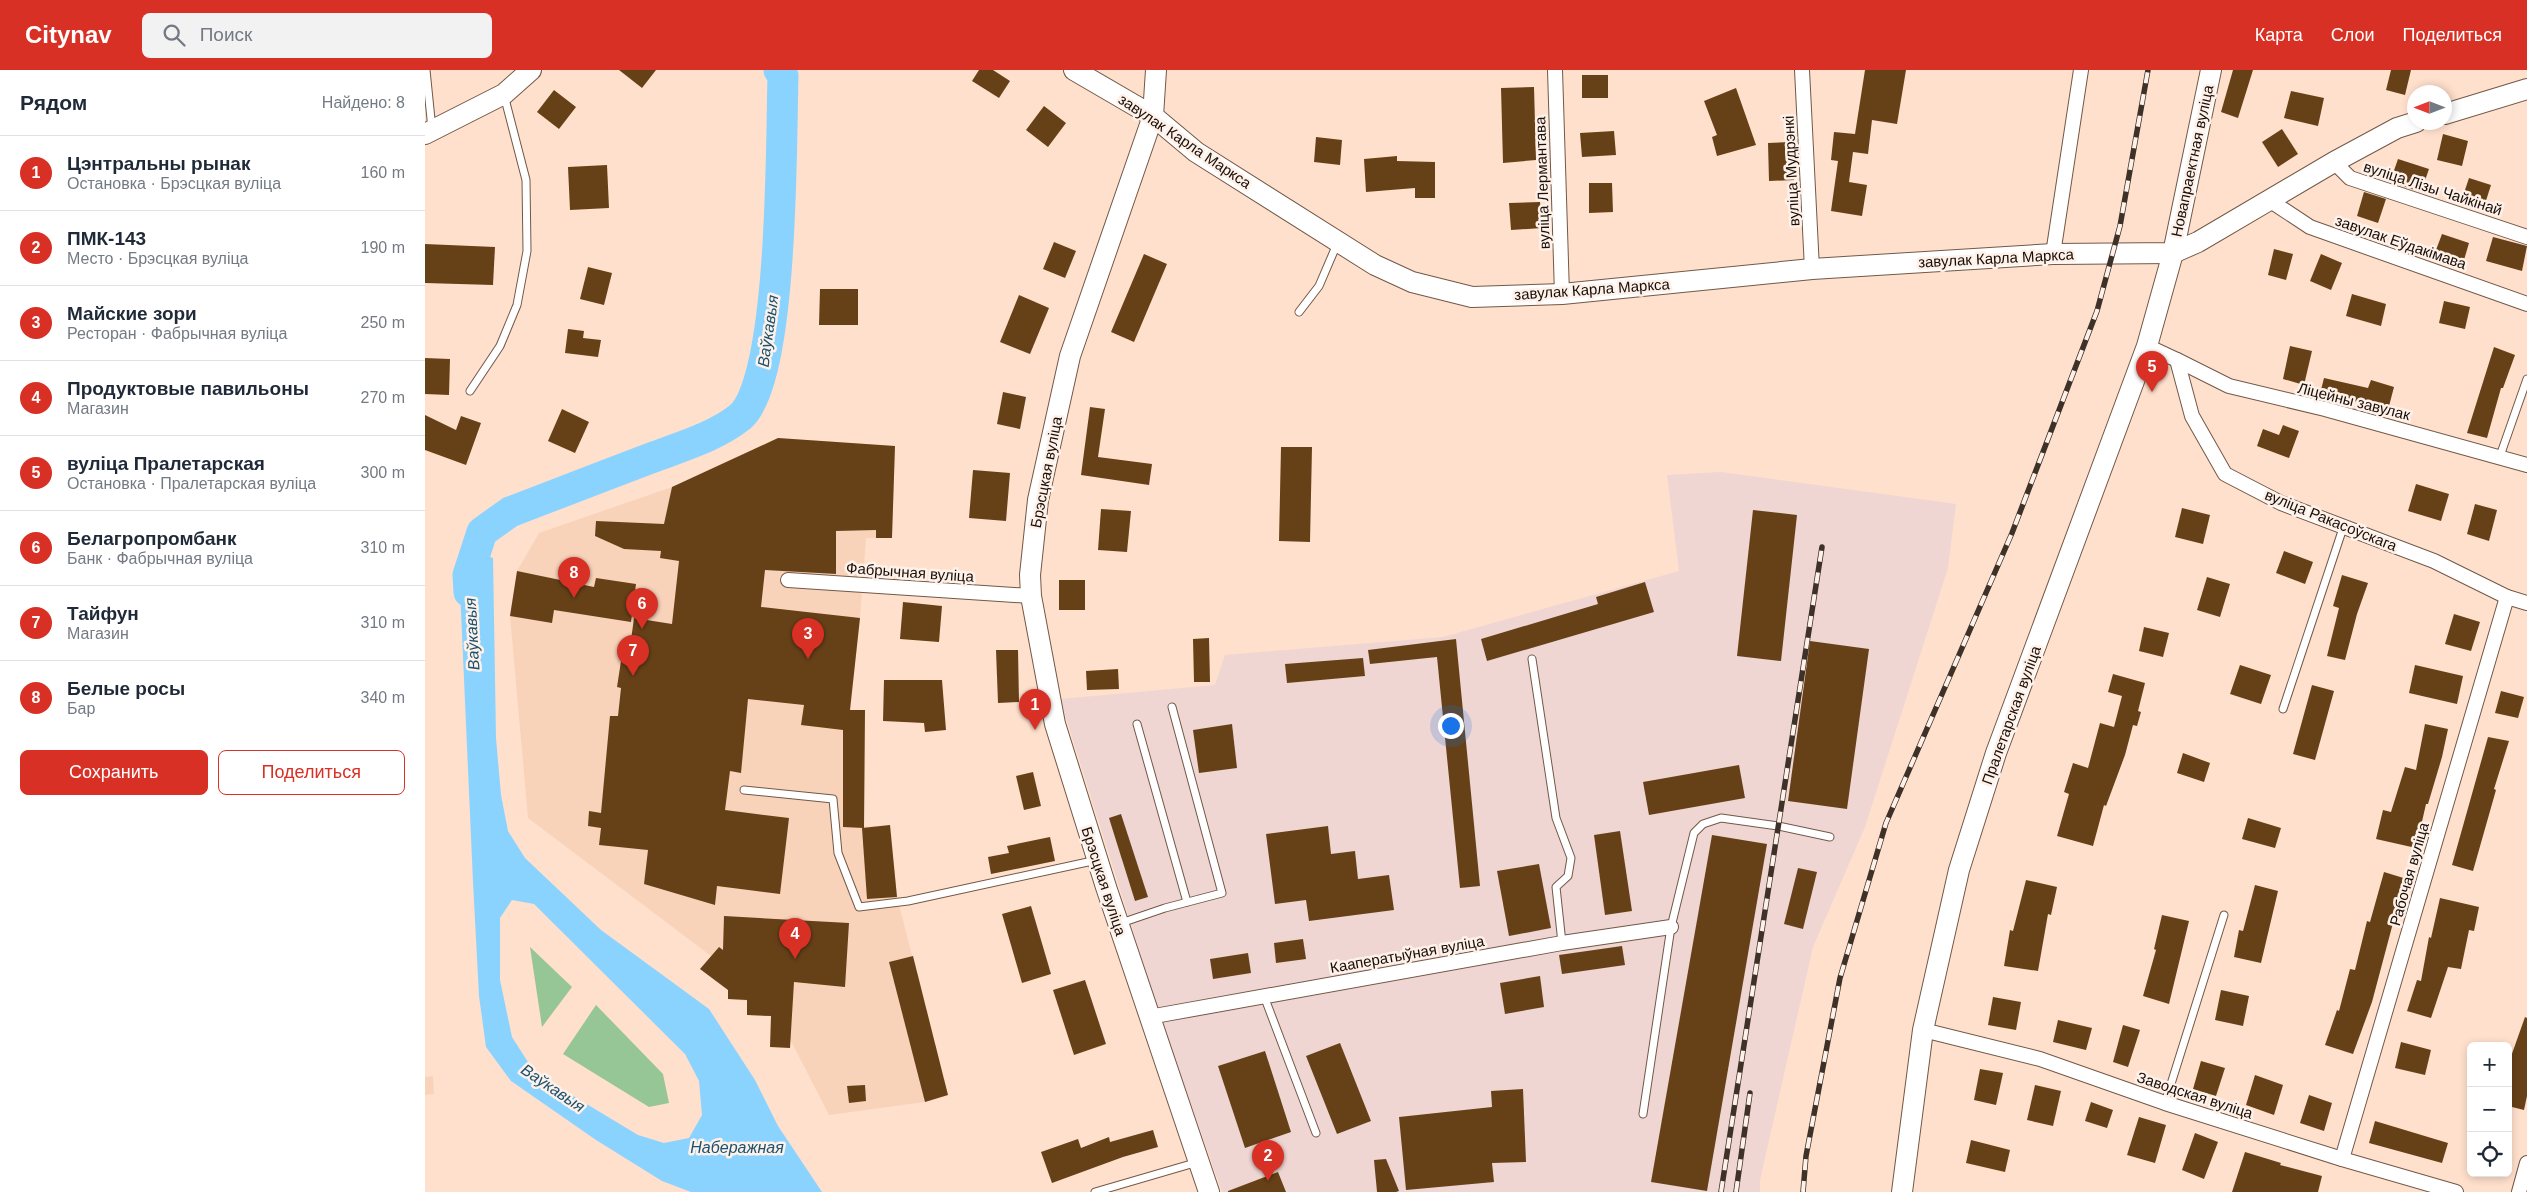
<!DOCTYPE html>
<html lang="ru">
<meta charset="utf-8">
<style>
:root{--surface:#fff;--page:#f2f2f3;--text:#1f2937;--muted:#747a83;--line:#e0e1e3;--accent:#d93025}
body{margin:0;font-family:Helvetica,sans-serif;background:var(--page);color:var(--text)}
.controls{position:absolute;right:15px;bottom:15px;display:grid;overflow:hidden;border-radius:8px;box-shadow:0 2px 8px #0003}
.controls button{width:45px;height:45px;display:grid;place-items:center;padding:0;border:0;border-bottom:1px solid var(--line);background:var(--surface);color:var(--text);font:25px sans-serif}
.compass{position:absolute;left:1982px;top:15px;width:45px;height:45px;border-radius:50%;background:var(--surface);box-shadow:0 2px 8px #0003;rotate:270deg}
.you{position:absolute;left:1025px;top:655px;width:18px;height:18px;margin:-12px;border:4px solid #fff;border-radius:50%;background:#1a73e8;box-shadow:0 0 0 8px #1a73e833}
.badge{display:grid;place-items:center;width:32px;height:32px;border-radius:50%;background:var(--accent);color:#fff;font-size:16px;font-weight:700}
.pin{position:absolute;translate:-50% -41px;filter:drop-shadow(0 1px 2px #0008)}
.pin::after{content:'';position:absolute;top:26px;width:18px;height:15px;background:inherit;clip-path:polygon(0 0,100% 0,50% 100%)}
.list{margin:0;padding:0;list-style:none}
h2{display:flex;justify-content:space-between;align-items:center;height:65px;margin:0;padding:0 20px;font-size:21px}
h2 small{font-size:16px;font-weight:400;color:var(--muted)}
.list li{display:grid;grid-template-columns:32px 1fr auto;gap:15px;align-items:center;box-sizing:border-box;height:75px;padding:0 20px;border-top:1px solid var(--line)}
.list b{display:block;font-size:19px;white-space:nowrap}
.list p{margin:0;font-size:16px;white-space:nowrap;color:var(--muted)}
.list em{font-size:16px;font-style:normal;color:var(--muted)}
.actions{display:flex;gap:10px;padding:15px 20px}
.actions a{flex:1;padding:11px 0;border:1px solid var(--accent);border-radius:8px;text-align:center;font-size:18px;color:var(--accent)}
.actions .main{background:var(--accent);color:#fff}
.icon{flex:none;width:28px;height:28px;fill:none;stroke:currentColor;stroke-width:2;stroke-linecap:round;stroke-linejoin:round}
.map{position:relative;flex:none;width:2102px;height:1122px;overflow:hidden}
header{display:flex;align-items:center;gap:30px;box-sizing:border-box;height:70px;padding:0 25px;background:var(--accent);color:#fff}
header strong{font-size:24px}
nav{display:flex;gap:28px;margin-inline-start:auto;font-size:18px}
.search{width:350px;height:45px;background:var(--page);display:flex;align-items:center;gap:12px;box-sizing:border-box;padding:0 18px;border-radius:8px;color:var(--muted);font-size:19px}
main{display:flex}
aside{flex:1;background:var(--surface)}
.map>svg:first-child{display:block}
.built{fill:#f8d3ba}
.industrial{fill:#f0d6d2}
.green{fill:#97c696}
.water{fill:#8bd3ff;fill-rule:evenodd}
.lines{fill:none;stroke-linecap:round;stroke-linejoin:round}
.river{stroke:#8bd3ff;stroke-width:31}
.building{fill:#664118}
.lane-casing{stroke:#725847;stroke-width:9}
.street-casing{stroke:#725847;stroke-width:16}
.secondary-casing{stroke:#725847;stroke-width:22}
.lane{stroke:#fff;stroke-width:7}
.street{stroke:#fff;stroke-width:14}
.secondary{stroke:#fff;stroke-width:20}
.rail-casing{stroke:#3e3127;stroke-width:5.5}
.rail{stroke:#fef1e9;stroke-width:4;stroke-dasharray:11;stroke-linecap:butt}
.labels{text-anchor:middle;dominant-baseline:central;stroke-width:5;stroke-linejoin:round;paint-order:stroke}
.street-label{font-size:15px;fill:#180e07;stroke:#fef1e9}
.water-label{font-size:16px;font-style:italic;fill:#1b526f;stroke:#fef1e9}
</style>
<header>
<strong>Citynav</strong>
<div class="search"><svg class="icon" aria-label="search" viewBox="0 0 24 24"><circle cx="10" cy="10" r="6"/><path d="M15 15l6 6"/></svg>Поиск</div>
<nav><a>Карта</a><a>Слои</a><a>Поделиться</a></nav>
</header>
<main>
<aside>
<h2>Рядом<small>Найдено: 8</small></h2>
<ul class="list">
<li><span class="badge">1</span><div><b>Цэнтральны рынак</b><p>Остановка · Брэсцкая вуліца</p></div><em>160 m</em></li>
<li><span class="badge">2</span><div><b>ПМК-143</b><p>Место · Брэсцкая вуліца</p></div><em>190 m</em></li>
<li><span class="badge">3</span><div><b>Майские зори</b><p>Ресторан · Фабрычная вуліца</p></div><em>250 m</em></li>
<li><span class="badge">4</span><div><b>Продуктовые павильоны</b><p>Магазин</p></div><em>270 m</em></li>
<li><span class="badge">5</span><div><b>вуліца Пралетарская</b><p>Остановка · Пралетарская вуліца</p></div><em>300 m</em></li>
<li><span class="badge">6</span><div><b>Белагропромбанк</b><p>Банк · Фабрычная вуліца</p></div><em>310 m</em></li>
<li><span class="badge">7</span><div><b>Тайфун</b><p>Магазин</p></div><em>310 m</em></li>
<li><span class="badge">8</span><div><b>Белые росы</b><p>Бар</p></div><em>340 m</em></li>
</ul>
<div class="actions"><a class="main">Сохранить</a><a>Поделиться</a></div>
</aside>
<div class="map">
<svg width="2102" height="1122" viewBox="0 0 2102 1122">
<rect width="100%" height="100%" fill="#ffe0cc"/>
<!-- built -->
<g class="built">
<path d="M353,368L470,376L467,468H441L435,548L425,640H440L439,757L465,755L472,827L523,1025L500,1032L404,1045L366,971L346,946L322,945V931L303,929V920L275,899L286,886L103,748L85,546L92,501L114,463L247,417Z"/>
<path d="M8,1006L9,1024L0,1025V1007Z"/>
</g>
<!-- industrial -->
<path class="industrial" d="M1296,402L1531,434L1523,498L1440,757L1388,877L1335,1110V1122H797L732,937L635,629L790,615L800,585L1018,567L1254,501L1242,405Z"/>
<!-- green -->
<g class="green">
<path d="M105,877L147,917L117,957Z"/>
<path d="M171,935L238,1004L244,1033L224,1037L138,984Z"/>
</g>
<!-- water -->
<path class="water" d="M44,479L68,488L71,668L76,725L83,761L100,788L176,860L284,939L330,1010L353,1056L397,1122H266L237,1111L171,1070L86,1011L61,977L54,926L48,812L35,519V492ZM87,830L109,834L260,984L274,1011L277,1045L264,1068L239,1073L213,1065L110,1003L87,967L75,910V848Z"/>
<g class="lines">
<!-- river -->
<path class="river" d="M44,522L43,505L57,462L85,442C131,424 179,406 226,388C255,377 290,367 315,347C359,309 356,70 358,6L354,0"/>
</g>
<!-- building -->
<g class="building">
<path d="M194,0H231L217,18Z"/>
<path d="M554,0H568L585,11L574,28L547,11Z"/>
<path d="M1440,0H1481L1472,54L1447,50L1443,84L1428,82L1424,112L1442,115L1437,146L1406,141L1413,91L1406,90L1409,62L1430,64Z"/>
<path d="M1808,0H1828L1813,48L1796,42Z"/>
<path d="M1966,0H1986L1980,25L1961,20Z"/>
<rect x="1157" y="5" width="26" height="23"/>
<path d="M1109,17L1111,90L1078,93L1076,18Z"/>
<path d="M1311,18L1331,75L1292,86L1287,67L1292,65L1279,31Z"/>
<path d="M129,20L151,37L134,59L112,42Z"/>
<path d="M1866,21L1899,28L1893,56L1859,48Z"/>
<path d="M619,36L641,53L623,77L601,60Z"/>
<path d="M1857,59L1873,84L1853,97L1837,72Z"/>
<path d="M1189,61L1191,85L1157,87L1155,63Z"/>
<path d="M2018,64L2043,71L2037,96L2012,90Z"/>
<path d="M891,67L917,70L915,95L889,92Z"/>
<path d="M1367,72L1369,110L1344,111L1343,73Z"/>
<path d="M972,86V91L1010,92V128H990V118L941,122L939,89Z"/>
<path d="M1973,89L2004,99L1996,122L1965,112Z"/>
<path d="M182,95L184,138L145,140L143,97Z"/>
<path d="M2044,108L2066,115L2058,140L2036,132Z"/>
<path d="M1164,113H1187L1188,142L1164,143Z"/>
<path d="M1939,122L1961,129L1953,153L1932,146Z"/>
<path d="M1115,132L1117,158L1086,160L1084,133Z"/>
<path d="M2017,164L2044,173L2039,190L2011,180Z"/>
<path d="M2068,167L2102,176L2097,201L2061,191Z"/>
<path d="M629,172L651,181L640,208L618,199Z"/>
<path d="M0,174L70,177L68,215L0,213Z"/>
<path d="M1849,179L1868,184L1861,210L1843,205Z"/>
<path d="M719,184L742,194L709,272L686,262Z"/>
<path d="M1896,184L1917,193L1906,220L1885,211Z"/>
<path d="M163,197L187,203L179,235L155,229Z"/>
<path d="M395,219H433V255H394Z"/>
<path d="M1927,224L1961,234L1956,256L1921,246Z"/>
<path d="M594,225L624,238L605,284L575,272Z"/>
<path d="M2019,231L2045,237L2040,259L2014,253Z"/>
<path d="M143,259L159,261L158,268L176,270L173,287L140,283Z"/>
<path d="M1865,276L1887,281L1879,315L1858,309Z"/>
<path d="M2069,277L2090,285L2078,318H2076L2062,368L2042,363Z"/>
<path d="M0,288L25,289L24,325L0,324Z"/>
<path d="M1899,308L1943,318L1946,310L1969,317L1963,340L1918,328L1917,333L1894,328Z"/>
<path d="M578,322L601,327L595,359L572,354Z"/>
<path d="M665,337L680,339L673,387L727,394L724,415L656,405Z"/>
<path d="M137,339L164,352L150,383L123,371Z"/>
<path d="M0,345L31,360L36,346L56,353L41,395L0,380Z"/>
<path d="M1858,355L1874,361L1864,388L1832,376L1838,359L1854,365Z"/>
<path d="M353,368L470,376L467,468H451V460L411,461V504L340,500L336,537L435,548L425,640H440L439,758L418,757V660L376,655L379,635L323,629L316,703L305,701L300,740L364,748L355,824L292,816L290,835L219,814L223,780L174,775L176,758L163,756L164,741L176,743L185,646H193L196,618L192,617L196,591L203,592L209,548L247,554L254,491L235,488L236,481L199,479L170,466L171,451L239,454L247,417Z"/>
<path d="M856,377H887L885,472L854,471Z"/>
<path d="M548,400L585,403L581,451L544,448Z"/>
<path d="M1991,414L2024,424L2016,451L1983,441Z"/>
<path d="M2050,434L2072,440L2064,471L2042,464Z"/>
<path d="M1757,438L1785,445L1778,474L1750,467Z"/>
<path d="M676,439L706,441L702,482L673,480Z"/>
<path d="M1328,440L1372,445L1356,591L1312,586Z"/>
<path d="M1859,481L1888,492L1880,514L1851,503Z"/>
<path d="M92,501L169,517L171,508L211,514L206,552L129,540L127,553L85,546Z"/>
<path d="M1917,505L1943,513L1932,544L1920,590L1902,586L1914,538L1908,536Z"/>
<path d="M1782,507L1805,514L1795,547L1772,540Z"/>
<rect x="634" y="510" width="26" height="30"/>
<path d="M1220,512L1229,542L1062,591L1056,569L1173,534L1171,527Z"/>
<path d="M478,532L517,536L514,572L475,569Z"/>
<path d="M2029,544L2055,552L2046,581L2020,574Z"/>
<path d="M1719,557L1744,563L1738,587L1714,581Z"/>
<path d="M784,568L785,612H769L768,569Z"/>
<path d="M1031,569L1055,816L1035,818L1012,587L945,594L943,580Z"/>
<path d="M1385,571L1444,579L1422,739L1363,731Z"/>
<path d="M571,580H593L594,632L573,633Z"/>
<path d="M938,588L940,606L862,613L860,594Z"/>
<path d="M1815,595L1846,605L1836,634L1805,624Z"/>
<path d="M1990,595L2038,606L2032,634L1984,623Z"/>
<path d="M693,599L694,619L662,620L661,601Z"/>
<path d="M1688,604L1720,613L1713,641L1716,642L1712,656L1708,655L1700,685L1681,736L1679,735L1668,776L1632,766L1644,724L1639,722L1648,693L1663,698L1675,653L1689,657L1697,626L1683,622Z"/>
<path d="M459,610H517L521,660L500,662L499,653L458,651Z"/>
<path d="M1887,615L1909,621L1890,690L1868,684Z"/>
<path d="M2076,621L2099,627L2093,648L2070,643Z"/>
<path d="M807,654L812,698L774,703L768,660Z"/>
<path d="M2000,654L2023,659L2017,687L2003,734H2001L1991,778L1951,769L1958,740L1966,742L1980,697L1991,700Z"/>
<path d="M2063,667L2084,671L2069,719L2071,720L2048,801L2027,795Z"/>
<path d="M1758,683L1785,693L1779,712L1752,703Z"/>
<path d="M1314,695L1320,728L1224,745L1218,712Z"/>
<path d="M608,702L616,736L599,740L591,706Z"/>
<path d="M696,744L723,827L710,831L684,748Z"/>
<path d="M1823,748L1856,758L1850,778L1817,769Z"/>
<path d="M465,755L472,827L442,829L437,758Z"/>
<path d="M903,756L906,784L930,781L933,809L964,805L969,840L884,851L881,830L850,834L841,764Z"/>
<path d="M1195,761L1207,841L1180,845L1169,765Z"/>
<path d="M1287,765L1342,774L1282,1121L1226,1112Z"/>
<path d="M625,767L630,791L566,804L563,787L584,783L582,776Z"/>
<path d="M1114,794L1126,858L1084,866L1072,801Z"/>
<path d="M1373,798L1392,802L1378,859L1359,854Z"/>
<path d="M1959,802L1985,810L1977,839L1972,838L1947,932L1928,984L1900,975L1912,940L1914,941L1925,899L1930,900L1942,851L1945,852Z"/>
<path d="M1601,810L1632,817L1626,845L1623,844L1613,901L1579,896L1585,860L1588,861Z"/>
<path d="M1830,815L1853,821L1836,893L1809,887L1814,860L1818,861Z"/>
<path d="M2015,828L2054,837L2049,861L2044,860L2036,899L2023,897L2006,948L1982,941L1992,910L1996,911L2004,867L2006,868Z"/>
<path d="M606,836L626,904L597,913L577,844Z"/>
<path d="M1737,845L1764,851L1744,934L1718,926L1731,880L1729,879Z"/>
<path d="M299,846L424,853L420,917L369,912L365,978L345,977L346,946L322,945V930L303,929V920L275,899L294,877L298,880Z"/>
<path d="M878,869L881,889L851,893L849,873Z"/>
<path d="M1197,876L1200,895L1137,904L1134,885Z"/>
<path d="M823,883L826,903L788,909L785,889Z"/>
<path d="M488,886L523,1025L500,1032L464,892Z"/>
<path d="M1115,906L1119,937L1080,944L1075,913Z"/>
<path d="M660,910L681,974L649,985L628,920Z"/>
<path d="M1796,920L1824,926L1818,956L1790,950Z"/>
<path d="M1568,927L1596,932L1591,960L1563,955Z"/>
<path d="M2100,947L2102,948V1026L2099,1040L2083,1036V995Z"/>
<path d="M1633,950L1667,958L1661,980L1628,972Z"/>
<path d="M1698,955L1715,960L1703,997L1688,992Z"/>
<path d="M1976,972L2006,980L2000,1005L1970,998Z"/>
<path d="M915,973L946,1051L912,1064L881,986Z"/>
<path d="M840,981L866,1062L820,1078L793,996Z"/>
<path d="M1776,991L1800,998L1791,1026L1768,1019Z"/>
<path d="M1555,999L1578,1003L1571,1035L1549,1030Z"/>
<path d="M1830,1005L1858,1015L1849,1045L1821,1035Z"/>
<path d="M440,1015L441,1031L424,1033L422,1016Z"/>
<path d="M1610,1015L1636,1021L1628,1056L1602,1050Z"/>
<path d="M1098,1019L1101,1092L1067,1093L1069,1112L981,1120L974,1047L1067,1037L1066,1021Z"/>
<path d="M1884,1025L1907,1033L1899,1061L1875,1053Z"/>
<path d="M1666,1032L1688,1040L1682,1058L1660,1051Z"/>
<path d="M1714,1047L1741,1055L1730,1093L1702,1085Z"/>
<path d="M1950,1051L2023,1073L2017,1093L1944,1073Z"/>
<path d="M728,1060L733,1077L698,1087L627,1113L616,1082L653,1069L656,1078L684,1067L685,1072Z"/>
<path d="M1770,1063L1793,1072L1779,1109L1757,1100Z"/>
<path d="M1546,1070L1585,1080L1580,1102L1541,1093Z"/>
<path d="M1820,1082L1856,1093L1855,1095L1897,1106L1893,1122H1807Z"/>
<path d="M961,1089L974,1121L971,1122H952L949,1090Z"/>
<path d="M853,1102L861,1122H803V1121Z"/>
</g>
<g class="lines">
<!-- lane casing -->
<g class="lane-casing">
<g id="lane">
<path d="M1,0L7,59"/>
<path d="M874,242L894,216L912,174"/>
<path d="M45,321L75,276L92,235L102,181L101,110L79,25"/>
<path d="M2075,386L2102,309"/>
<path d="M1107,589L1131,748L1146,788L1143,806L1131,817L1137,873"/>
<path d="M1858,639L1919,455"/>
<path d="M712,654L762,832"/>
<path d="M319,720L408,729L413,783L434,837L483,831L672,790"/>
<path d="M696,853L740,838L797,823L747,637"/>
<path d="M839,926L891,1063"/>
<path d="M1740,1033L1799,845"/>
<path d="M1218,1044L1246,857L1269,763L1278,754L1296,748L1353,756L1405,767"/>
<path d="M670,1122L773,1092"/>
</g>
</g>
<!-- street casing -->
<g class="street-casing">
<g id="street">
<path d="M1130,0L1137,224"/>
<path d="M1377,0L1387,199"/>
<path d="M1909,92L1925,108L2102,167"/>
<path d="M1844,130L1885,157L2102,234"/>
<path d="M1628,184L1656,0"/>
<path d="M1722,276L1752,290L1767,346L1800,404L1856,433L2009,491L2082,527L2102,533"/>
<path d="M1752,290L1804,316L1900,339L2102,395"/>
<path d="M363,510L606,526"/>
<path d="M724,947L1137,873L1246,857"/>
<path d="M1498,960L1615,989L1740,1033L1917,1089L2031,1122"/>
<path d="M1917,1089L2082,527"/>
<path d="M2094,1122L2102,1093"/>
</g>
</g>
<!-- secondary casing -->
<g class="secondary-casing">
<g id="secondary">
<path d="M649,0L728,46L771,82L950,195L987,212L1047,227L1137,224L1387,199L1628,184L1748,183L1773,172L1909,92L1972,58L1991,52"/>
<path d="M731,0L728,46L645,286L613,430L605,505L606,526L630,654L681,817L784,1122"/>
<path d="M2020,44L2102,19"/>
<path d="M0,64L79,24L106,0"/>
<path d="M1477,1122L1498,960L1534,800L1571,683L1722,276L1748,183L1786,0"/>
</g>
</g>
<!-- lane -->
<use href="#lane" class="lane"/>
<!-- street -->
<use href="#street" class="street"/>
<!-- secondary -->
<use href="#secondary" class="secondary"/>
<!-- rail casing -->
<g class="rail-casing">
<g id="rail">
<path d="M1296,1122L1397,477"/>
<path d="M1311,1122L1325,1023"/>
<path d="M1378,1122L1381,1086L1415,908L1461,753L1587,463L1672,241L1695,156L1723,0"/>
</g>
</g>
<!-- rail -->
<use href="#rail" class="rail"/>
</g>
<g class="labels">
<!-- street labels -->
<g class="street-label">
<text transform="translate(760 71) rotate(34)">завулак Карла Маркса</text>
<text transform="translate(1767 91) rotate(-78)">Новапраектная вуліца</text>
<text transform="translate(1366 101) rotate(-93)">вуліца Мудрэнкі</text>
<text transform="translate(1117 113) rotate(-92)">вуліца Лермантава</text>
<text transform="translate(2008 118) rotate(18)">вуліца Лізы Чайкінай</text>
<text transform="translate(1976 172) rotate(19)">завулак Еўдакімава</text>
<text transform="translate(1571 188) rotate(-3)">завулак Карла Маркса</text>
<text transform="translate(1167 219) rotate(-4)">завулак Карла Маркса</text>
<text transform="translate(1929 331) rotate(14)">Ліцейны завулак</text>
<text transform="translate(621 402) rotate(-79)">Брэсцкая вуліца</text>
<text transform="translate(1906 450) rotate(22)">вуліца Ракасоўскага</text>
<text transform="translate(485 502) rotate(4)">Фабрычная вуліца</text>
<text transform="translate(1586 645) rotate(-70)">Пралетарская вуліца</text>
<text transform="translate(1984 804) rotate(-74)">Рабочая вуліца</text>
<text transform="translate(679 811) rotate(72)">Брэсцкая вуліца</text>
<text transform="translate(982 884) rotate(-10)">Кааператыўная вуліца</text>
<text transform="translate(1770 1025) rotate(18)">Заводская вуліца</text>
</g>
<!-- water labels -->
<g class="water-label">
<text transform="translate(343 261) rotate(-82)">Ваўкавыя</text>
<text transform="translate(47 564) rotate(-93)">Ваўкавыя</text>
<text transform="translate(128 1018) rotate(34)">Ваўкавыя</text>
<text x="312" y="1077">Наберажная</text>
</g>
</g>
</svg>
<div class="controls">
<button>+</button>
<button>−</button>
<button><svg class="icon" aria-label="locate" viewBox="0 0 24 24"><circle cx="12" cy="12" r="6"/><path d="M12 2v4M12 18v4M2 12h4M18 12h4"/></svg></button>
</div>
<svg class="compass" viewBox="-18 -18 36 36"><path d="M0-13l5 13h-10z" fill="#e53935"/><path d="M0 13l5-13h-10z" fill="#747a83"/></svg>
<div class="you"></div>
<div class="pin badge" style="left:610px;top:660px">1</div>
<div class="pin badge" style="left:843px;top:1111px">2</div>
<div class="pin badge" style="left:383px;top:589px">3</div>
<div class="pin badge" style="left:370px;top:889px">4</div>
<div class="pin badge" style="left:1727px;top:322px">5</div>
<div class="pin badge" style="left:217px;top:559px">6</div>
<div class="pin badge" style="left:208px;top:606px">7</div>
<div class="pin badge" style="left:149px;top:528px">8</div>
</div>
</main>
